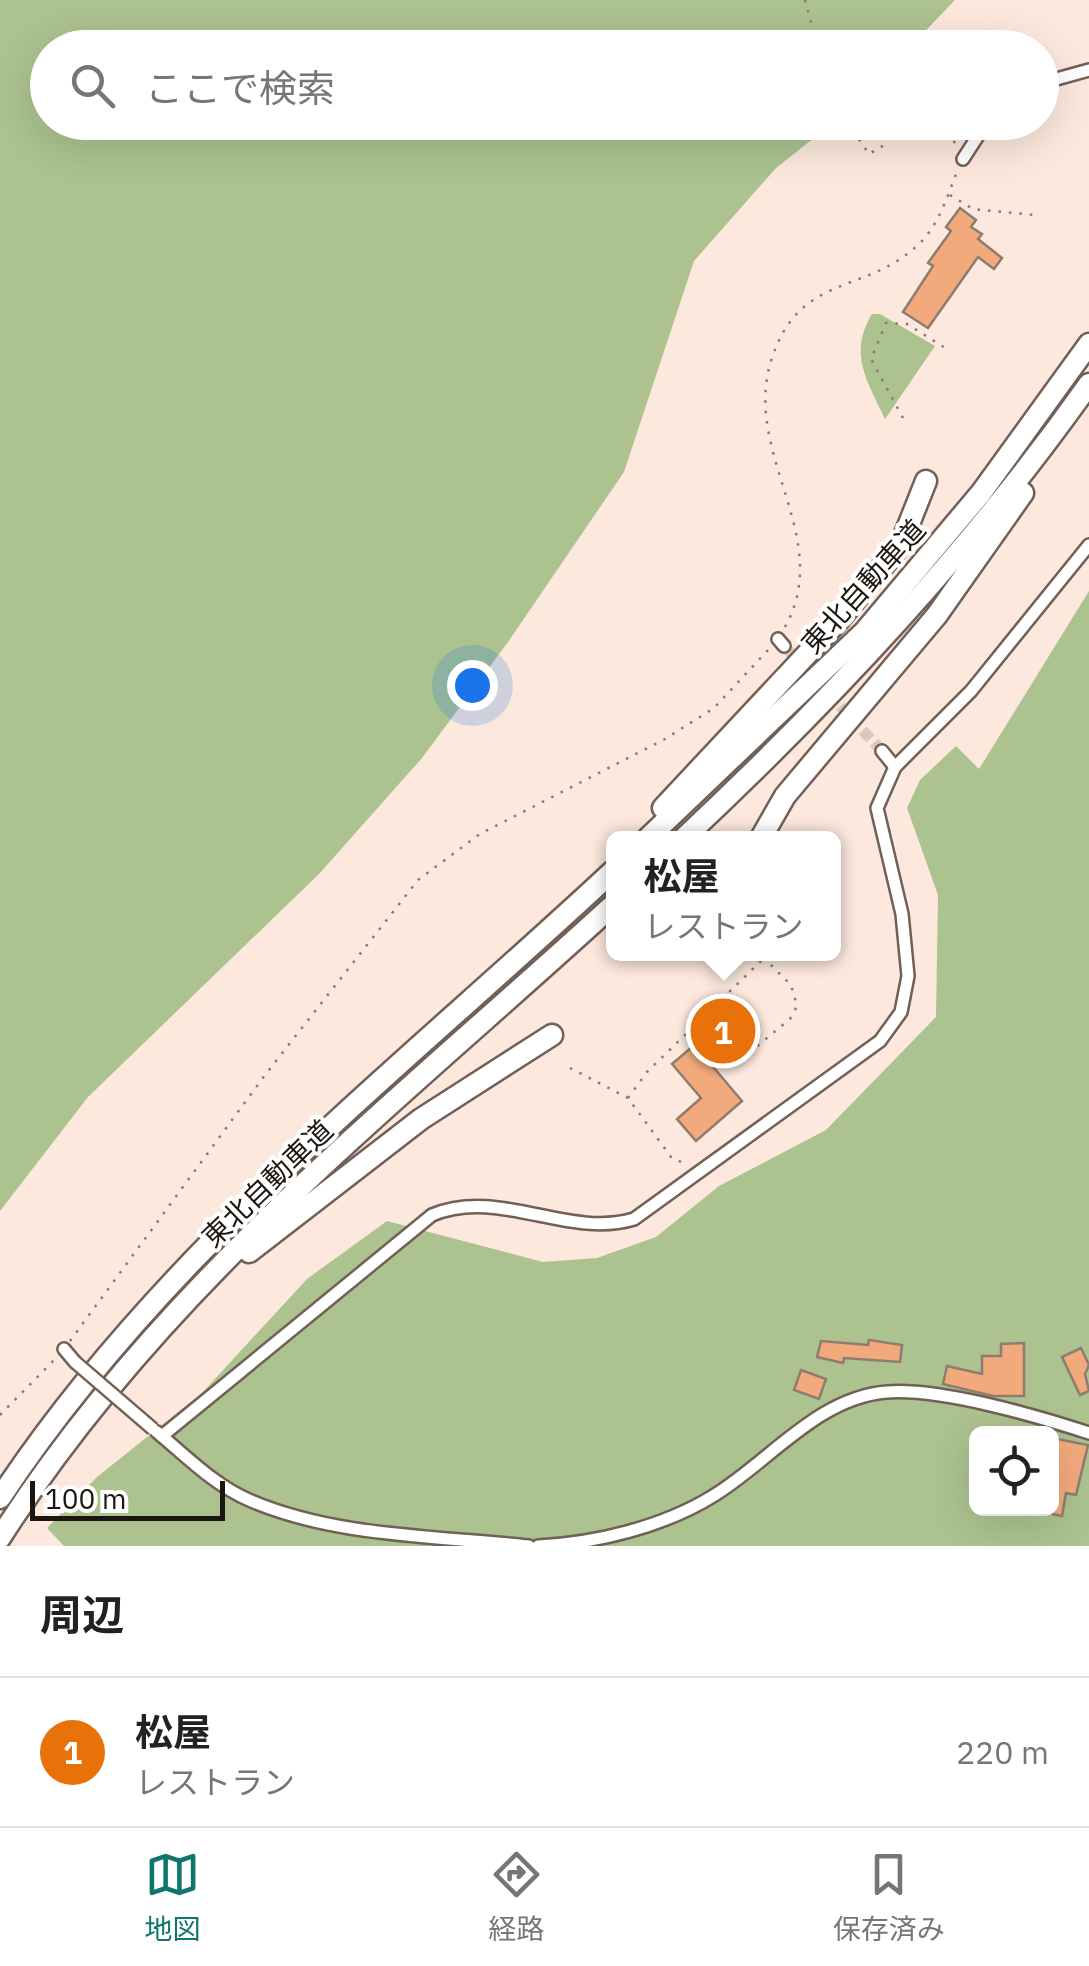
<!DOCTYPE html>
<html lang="ja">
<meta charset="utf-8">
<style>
:root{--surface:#fff;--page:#f6f6f6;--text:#222;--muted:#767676;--line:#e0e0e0;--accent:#0f766e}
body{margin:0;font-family:"IBM Plex Sans","Noto Sans JP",sans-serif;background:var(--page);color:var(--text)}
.controls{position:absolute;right:30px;bottom:30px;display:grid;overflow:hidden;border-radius:15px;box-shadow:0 10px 40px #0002}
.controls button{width:90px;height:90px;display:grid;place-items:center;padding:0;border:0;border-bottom:2px solid var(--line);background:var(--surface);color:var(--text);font:50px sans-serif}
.scale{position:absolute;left:30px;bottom:25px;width:195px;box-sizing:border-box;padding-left:10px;border:5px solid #1c1611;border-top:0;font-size:28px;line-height:35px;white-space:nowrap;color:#1c1611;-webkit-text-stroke:8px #fff;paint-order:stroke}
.you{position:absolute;left:472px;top:685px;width:35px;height:35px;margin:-25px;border:8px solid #fff;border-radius:50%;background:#1a73e8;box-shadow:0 0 0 15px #1a73e833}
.badge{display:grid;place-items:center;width:65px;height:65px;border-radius:50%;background:var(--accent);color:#fff;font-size:32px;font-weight:700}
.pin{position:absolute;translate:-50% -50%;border:5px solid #fff;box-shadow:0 2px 10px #0006}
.popup{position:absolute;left:606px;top:831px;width:235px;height:130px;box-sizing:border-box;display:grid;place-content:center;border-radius:15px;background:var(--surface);filter:drop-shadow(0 2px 8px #0005);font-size:32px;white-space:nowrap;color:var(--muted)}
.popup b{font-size:38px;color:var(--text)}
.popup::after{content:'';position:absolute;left:50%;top:100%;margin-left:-20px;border:20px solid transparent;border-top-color:var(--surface)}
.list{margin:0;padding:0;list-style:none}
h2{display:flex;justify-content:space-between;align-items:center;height:130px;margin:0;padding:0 40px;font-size:42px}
h2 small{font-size:32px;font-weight:400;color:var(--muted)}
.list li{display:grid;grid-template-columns:65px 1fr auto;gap:30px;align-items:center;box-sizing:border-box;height:150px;padding:0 40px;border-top:2px solid var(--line)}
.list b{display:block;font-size:38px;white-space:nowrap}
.list p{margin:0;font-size:32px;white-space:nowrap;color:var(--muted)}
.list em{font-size:32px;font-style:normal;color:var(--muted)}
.icon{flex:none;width:55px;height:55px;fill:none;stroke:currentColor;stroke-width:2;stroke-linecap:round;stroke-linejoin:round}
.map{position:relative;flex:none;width:1089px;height:1546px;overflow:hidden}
.search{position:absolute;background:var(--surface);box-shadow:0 10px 40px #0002;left:30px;right:30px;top:30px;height:110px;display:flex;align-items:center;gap:25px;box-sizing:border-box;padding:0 35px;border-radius:55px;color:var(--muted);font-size:38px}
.sheet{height:280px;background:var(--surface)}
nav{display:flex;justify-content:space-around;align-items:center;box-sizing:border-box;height:140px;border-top:2px solid var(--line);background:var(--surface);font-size:28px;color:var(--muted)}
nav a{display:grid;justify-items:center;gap:5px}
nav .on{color:var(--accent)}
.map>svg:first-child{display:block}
.green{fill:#acc28f;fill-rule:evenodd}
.building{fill:#f2aa7c;stroke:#8e7c71;stroke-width:2.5}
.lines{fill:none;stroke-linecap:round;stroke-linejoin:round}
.minor-tunnel{stroke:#dac8be;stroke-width:11;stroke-dasharray:11 5.5;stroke-linecap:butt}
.minor-casing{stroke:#716056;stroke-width:16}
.motorway-casing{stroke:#716056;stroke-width:25}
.path{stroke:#867a71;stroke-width:2.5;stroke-dasharray:2.5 8;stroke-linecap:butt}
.minor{stroke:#fff;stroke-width:11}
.motorway{stroke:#fff;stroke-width:20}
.minor-bridge-casing{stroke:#716056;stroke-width:16;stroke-linecap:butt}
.minor-bridge{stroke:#fff;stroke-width:11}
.labels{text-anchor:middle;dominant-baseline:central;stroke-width:8;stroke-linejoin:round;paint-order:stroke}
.street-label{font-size:28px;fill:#1c1611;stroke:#fff}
</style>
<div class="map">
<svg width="1089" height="1546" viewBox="0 0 1089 1546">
<rect width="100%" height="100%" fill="#fce8dc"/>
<!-- green -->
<g class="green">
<path d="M0,0H955L910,47L48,48V122L833,123L776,168L694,261L624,472L508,642L422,758L319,874L88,1097L0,1211Z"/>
<path d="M872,314H880L935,346L885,419C867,380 848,354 872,314Z"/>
<path d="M1089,591V1546H64L47,1528L97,1477L202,1393L307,1279L387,1221L543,1262L597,1258L656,1237L719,1186L826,1130L936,1017L938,895L907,808L920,780L956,746L979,769ZM976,1434H1052V1508H976Z"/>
</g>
<!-- building -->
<g class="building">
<path d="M960,208L976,220L971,227L982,234L978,239L1002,258L994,269L978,257L928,328L903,312L933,266L928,263L951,231L946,227Z"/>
<path d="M733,1006L752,1026L748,1030L753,1034L714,1068L742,1101L696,1141L677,1119L701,1098L672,1064L698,1042L702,1036L695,1030L703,1022L709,1028Z"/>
<path d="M869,1340L902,1345L900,1362L844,1358L843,1363L817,1357L821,1341L868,1345Z"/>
<path d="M1024,1343V1396H993L943,1384L947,1366L982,1374V1356H1001V1344Z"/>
<path d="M1081,1348L1089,1365L1085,1374L1089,1391L1080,1395L1062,1357Z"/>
<path d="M801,1370L826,1379L819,1399L794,1390Z"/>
<path d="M1052,1438L1088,1445L1076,1495L1066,1493L1062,1516L1052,1514V1469L1058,1450L1052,1449Z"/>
</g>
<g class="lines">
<!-- minor-tunnel -->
<path class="minor-tunnel" d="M784,646L882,751"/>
<!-- minor casing -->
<g class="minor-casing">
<g id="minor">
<path d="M1042,83L1089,70"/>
<path d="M963,159L987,122"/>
<path d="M778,639L784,646"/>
<path d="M882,751L895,767"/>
<path d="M64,1349L75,1362"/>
<path d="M157,1432C186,1456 214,1485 249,1500C334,1537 437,1536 529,1546"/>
<path d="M162,1436L432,1215C499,1187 568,1239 634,1219L880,1041L901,1012L908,976L902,914L877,808L895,767L971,691L1089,545"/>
<path d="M538,1546C596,1543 663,1527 713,1496C769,1462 818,1397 887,1392C941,1388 1037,1416 1089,1433"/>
</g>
</g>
<!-- motorway casing -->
<g class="motorway-casing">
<g id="motorway">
<path d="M663,808L838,621L901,544L926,481"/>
<path d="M648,838L865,631L981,493L1089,344"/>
<path d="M684,838C833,698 971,551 1089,384"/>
<path d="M761,838L785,796L937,615L1023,493"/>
<path d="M249,1252L421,1119L552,1035"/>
<path d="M0,1498C162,1252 400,1070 613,871"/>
<path d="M0,1538C159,1287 397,1103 613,905"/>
</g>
</g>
<!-- path -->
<g class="path">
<path d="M805,0L818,48"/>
<path d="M897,48H899"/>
<path d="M847,122L869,154L886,144L890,122"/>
<path d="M945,122L957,148"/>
<path d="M950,195L973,209L1035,215"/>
<path d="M903,418L871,359L886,323L907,324L950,351"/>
<path d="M785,627C835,538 742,454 771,361C799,271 866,296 920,243C940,223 948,194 958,169"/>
<path d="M733,1066L790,1019L797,1006L791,985L760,954"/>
<path d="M570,1068L628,1098L671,1157L685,1164"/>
<path d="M628,1098L647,1072L764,958"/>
<path d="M70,1341L265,1075L418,880L480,834L665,739L714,708L769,649"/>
<path d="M0,1415L55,1359"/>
</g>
<!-- minor -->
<use href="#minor" class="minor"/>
<!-- motorway -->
<use href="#motorway" class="motorway"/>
<!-- minor-bridge casing -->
<g class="minor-bridge-casing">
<path id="minor-bridge" d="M75,1362L153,1429"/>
</g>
<!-- minor-bridge -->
<use href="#minor-bridge" class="minor-bridge"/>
</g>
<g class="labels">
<!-- street labels -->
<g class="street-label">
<text transform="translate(863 586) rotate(-48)">東北自動車道</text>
<text transform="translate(267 1183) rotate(-44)">東北自動車道</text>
</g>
</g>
</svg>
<div class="controls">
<button><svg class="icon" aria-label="locate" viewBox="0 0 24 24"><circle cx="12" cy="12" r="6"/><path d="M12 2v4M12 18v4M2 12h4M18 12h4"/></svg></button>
</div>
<div class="scale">100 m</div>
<div class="you"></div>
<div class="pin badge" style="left:723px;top:1031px;background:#e8710a">1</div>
<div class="popup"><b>松屋</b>レストラン</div>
<div class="search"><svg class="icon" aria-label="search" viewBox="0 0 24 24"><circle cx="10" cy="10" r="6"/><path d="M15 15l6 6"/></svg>ここで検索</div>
</div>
<section class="sheet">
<h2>周辺<small></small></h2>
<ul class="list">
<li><span class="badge" style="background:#e8710a">1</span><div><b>松屋</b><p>レストラン</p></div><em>220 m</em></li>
</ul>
</section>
<nav>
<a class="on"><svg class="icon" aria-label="map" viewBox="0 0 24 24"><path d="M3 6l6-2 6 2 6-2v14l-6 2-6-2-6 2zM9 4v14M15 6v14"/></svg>地図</a>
<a><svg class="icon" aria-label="directions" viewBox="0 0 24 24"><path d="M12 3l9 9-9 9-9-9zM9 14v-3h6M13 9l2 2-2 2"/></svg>経路</a>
<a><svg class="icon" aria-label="saved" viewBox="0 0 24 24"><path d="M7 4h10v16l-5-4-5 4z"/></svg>保存済み</a>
</nav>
